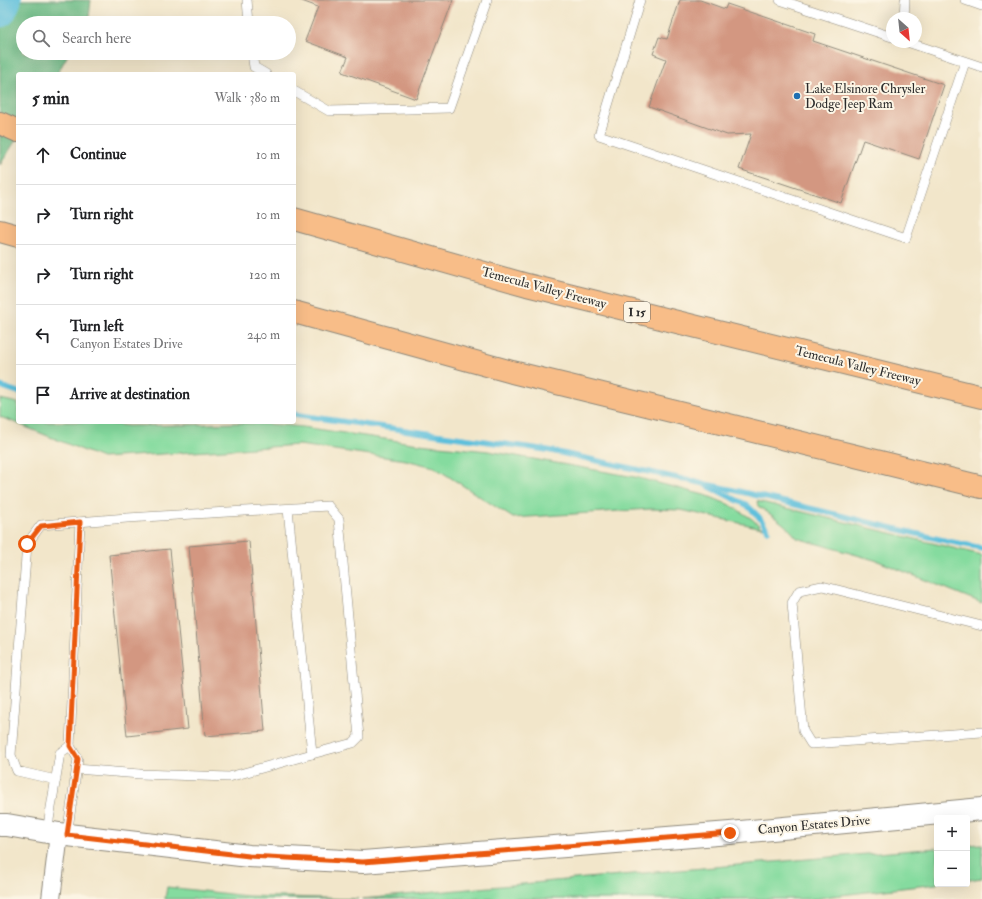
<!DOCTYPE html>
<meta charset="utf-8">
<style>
:root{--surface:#fff;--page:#f2f2f2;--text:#202124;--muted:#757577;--line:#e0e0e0}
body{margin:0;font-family:"IM FELL Double Pica",serif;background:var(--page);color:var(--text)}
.controls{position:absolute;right:12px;bottom:12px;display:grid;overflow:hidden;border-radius:4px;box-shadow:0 4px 16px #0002}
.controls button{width:36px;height:36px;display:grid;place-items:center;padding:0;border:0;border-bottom:1px solid var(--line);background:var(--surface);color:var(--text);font:20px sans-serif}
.compass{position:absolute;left:886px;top:12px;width:36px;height:36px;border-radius:50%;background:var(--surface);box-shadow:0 4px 16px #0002;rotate:153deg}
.stop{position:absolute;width:12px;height:12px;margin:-9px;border:3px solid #ea580c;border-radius:50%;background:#fff}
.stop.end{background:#ea580c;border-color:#fff;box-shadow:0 1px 4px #0008}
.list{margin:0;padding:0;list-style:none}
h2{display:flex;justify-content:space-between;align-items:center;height:52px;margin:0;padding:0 16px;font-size:17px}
h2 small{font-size:13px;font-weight:400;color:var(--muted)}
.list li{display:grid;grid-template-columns:26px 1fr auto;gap:12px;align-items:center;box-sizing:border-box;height:60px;padding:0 16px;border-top:1px solid var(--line)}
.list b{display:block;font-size:15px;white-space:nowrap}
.list p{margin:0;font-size:13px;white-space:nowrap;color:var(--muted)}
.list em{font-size:13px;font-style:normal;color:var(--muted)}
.icon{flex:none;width:22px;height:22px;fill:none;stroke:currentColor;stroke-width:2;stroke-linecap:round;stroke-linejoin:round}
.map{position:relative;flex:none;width:982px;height:899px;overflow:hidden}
.search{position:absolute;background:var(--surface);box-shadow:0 4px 16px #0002;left:16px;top:16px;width:280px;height:44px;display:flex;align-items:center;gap:10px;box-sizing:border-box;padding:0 14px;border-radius:22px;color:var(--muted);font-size:15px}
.panel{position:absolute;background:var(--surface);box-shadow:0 4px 16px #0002;left:16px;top:72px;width:280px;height:352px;border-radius:4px}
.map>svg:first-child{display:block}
.green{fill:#85db9f;stroke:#588365}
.forest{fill:#6cbb86;stroke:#4c7358}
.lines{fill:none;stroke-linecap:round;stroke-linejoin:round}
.stream{stroke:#5ec0dc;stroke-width:5.5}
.river{stroke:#5ec0dc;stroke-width:33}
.building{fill:#d39781}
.service-casing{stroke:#8e887a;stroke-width:10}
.minor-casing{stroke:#8e887a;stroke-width:20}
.tertiary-casing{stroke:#8e887a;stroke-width:24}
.motorway-casing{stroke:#8e887a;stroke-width:24}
.service{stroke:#fff;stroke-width:9}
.minor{stroke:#fff;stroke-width:18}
.tertiary{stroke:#fff;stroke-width:22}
.motorway{stroke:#f8bd88;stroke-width:22}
.route{stroke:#ea580c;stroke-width:5}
.poi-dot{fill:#1f6fb2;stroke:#fcf5e5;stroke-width:1.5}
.labels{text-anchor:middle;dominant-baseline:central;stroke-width:4;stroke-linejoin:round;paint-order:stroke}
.shield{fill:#fcf5e5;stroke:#6a6863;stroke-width:1}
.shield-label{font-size:12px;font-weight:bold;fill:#2b2b2b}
.poi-label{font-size:13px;fill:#2b2b2b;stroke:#fcf5e5;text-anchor:start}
.street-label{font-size:13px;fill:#2b2b2b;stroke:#fcf5e5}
</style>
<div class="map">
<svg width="982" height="899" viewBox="0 0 982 899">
<rect width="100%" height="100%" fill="#fcf5e5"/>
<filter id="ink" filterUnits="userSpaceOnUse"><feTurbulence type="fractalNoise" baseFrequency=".025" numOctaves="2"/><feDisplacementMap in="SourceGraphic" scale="8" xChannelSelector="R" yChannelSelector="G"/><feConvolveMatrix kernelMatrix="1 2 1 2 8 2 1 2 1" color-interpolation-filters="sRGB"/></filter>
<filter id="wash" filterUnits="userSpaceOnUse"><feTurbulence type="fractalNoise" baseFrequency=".012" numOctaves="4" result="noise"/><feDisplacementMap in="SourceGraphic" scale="16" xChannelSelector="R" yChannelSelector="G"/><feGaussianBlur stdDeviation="0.9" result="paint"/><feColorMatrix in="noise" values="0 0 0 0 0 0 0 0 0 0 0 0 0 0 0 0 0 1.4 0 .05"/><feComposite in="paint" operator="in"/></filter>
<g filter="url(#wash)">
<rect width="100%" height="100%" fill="#f2e6ca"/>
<!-- green -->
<g class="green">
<path d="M0,399L18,403V422H98L128,426L183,425L237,423L268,424L303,427L419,444L488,451L635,477L708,496L732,506L752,519L762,528L681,510L650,509L513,518L434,467L406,460L299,445L102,458L11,421L0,417Z"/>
<path d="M757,501L982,555V603L878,561L797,538C786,524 773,516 758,506Z"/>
<path d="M982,844V878L967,880V845Z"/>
<path d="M937,848V884L832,896L815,899H362L586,878Z"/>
<path d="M167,887L247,896L358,899H165Z"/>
</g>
<!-- forest -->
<path class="forest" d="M0,0H91L89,18L86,23H23V53H69L57,74H18V137L0,165Z"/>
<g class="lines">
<!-- stream -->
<g class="stream">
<path d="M0,386L18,392"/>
<path d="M294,414L326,419L547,450L738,491L947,541L982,548"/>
<path d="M710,487L747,505L759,517L768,530"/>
</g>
<!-- river -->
<path class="river" d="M0,11L5,0"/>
</g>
<g id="blocks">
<!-- building -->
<g class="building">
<path d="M299,0H453L416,99L342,72L348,57L305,41L318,7Z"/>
<path d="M680,0H700L725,9L727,4L815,34L813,41L944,85L919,159L863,140L841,203L739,169L751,134L727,135L649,107L666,59L653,54L659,37L667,39Z"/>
<path d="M249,541L265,731L205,736L189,546Z"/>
<path d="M170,549L188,729L127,736L109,555Z"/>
</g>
</g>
</g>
<g filter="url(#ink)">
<use href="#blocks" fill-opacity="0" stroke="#8e887a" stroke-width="1"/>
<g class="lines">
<!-- service casing -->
<g class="service-casing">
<g id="service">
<path d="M247,0L249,23"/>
<path d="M640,0L599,135L906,238L965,62"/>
<path d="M780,0L892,37"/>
<path d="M965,0L982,6"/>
<path d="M904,18L905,0"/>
<path d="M907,42L982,67"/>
<path d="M252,53L254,67L266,74"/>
<path d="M294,91L329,111L449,108L487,0"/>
<path d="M288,509L312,754"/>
<path d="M982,626L822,586L799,591L792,603L803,731L811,744L982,732"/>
<path d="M70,746L80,522"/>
<path d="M56,780L17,771L11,755L27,544L41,525L127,518L328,506L339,519L359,737L353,743L312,754L229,777L140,774L76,769"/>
<path d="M47,832L60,753L70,746L78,759L67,835"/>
</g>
</g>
<!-- minor casing -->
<g class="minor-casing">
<path id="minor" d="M51,899L59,834"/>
</g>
<!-- tertiary casing -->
<g class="tertiary-casing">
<path id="tertiary" d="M0,825H7L59,834L249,856L363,862L730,833L982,809"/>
</g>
<!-- motorway casing -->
<g class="motorway-casing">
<g id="motorway">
<path d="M0,123L18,131"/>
<path d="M294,219L527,285L982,397"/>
<path d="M0,231L18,236"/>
<path d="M294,312L512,372L982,487"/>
</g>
</g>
<!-- service -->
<use href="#service" class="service"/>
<!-- minor -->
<use href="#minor" class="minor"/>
<!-- tertiary -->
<use href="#tertiary" class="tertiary"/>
<!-- motorway -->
<use href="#motorway" class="motorway"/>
</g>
</g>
<g class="lines" filter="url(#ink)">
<!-- route -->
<path class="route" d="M27,544L41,526L80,522L70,746L78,759L67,835L249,856L363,862L730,833"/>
</g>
<!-- markers -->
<circle class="poi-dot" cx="797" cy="96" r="4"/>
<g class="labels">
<!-- shield labels -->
<rect class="shield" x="624" y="302" width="26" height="20" rx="3"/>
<g class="shield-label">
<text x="637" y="312">I 15</text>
</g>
<!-- poi labels -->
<g class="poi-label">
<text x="805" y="89">Lake Elsinore Chrysler<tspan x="805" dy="15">Dodge Jeep Ram</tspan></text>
</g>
<!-- street labels -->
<g class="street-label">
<text transform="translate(544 288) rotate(15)">Temecula Valley Freeway</text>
<text transform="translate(858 366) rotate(14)">Temecula Valley Freeway</text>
<text transform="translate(814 825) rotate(-5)">Canyon Estates Drive</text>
</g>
</g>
</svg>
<div class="controls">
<button>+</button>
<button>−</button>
</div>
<svg class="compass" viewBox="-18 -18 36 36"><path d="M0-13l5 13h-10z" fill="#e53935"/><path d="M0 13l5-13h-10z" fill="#757577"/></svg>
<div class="stop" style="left:27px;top:544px"></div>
<div class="stop end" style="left:730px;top:833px"></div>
<div class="search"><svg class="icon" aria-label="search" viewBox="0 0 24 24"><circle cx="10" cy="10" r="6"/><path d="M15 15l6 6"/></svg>Search here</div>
<section class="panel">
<h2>5 min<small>Walk · 380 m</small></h2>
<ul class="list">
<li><svg class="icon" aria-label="ahead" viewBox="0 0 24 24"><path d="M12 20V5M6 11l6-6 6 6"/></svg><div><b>Continue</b></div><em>10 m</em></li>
<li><svg class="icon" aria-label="right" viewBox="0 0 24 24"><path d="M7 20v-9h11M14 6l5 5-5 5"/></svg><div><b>Turn right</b></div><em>10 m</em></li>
<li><svg class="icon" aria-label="right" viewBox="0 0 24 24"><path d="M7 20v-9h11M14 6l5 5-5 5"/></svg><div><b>Turn right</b></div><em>120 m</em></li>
<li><svg class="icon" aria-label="left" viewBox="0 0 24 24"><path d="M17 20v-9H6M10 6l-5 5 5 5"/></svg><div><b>Turn left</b><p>Canyon Estates Drive</p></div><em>240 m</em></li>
<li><svg class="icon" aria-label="arrive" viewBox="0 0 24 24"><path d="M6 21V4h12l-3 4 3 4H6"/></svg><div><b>Arrive at destination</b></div></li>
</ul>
</section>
</div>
